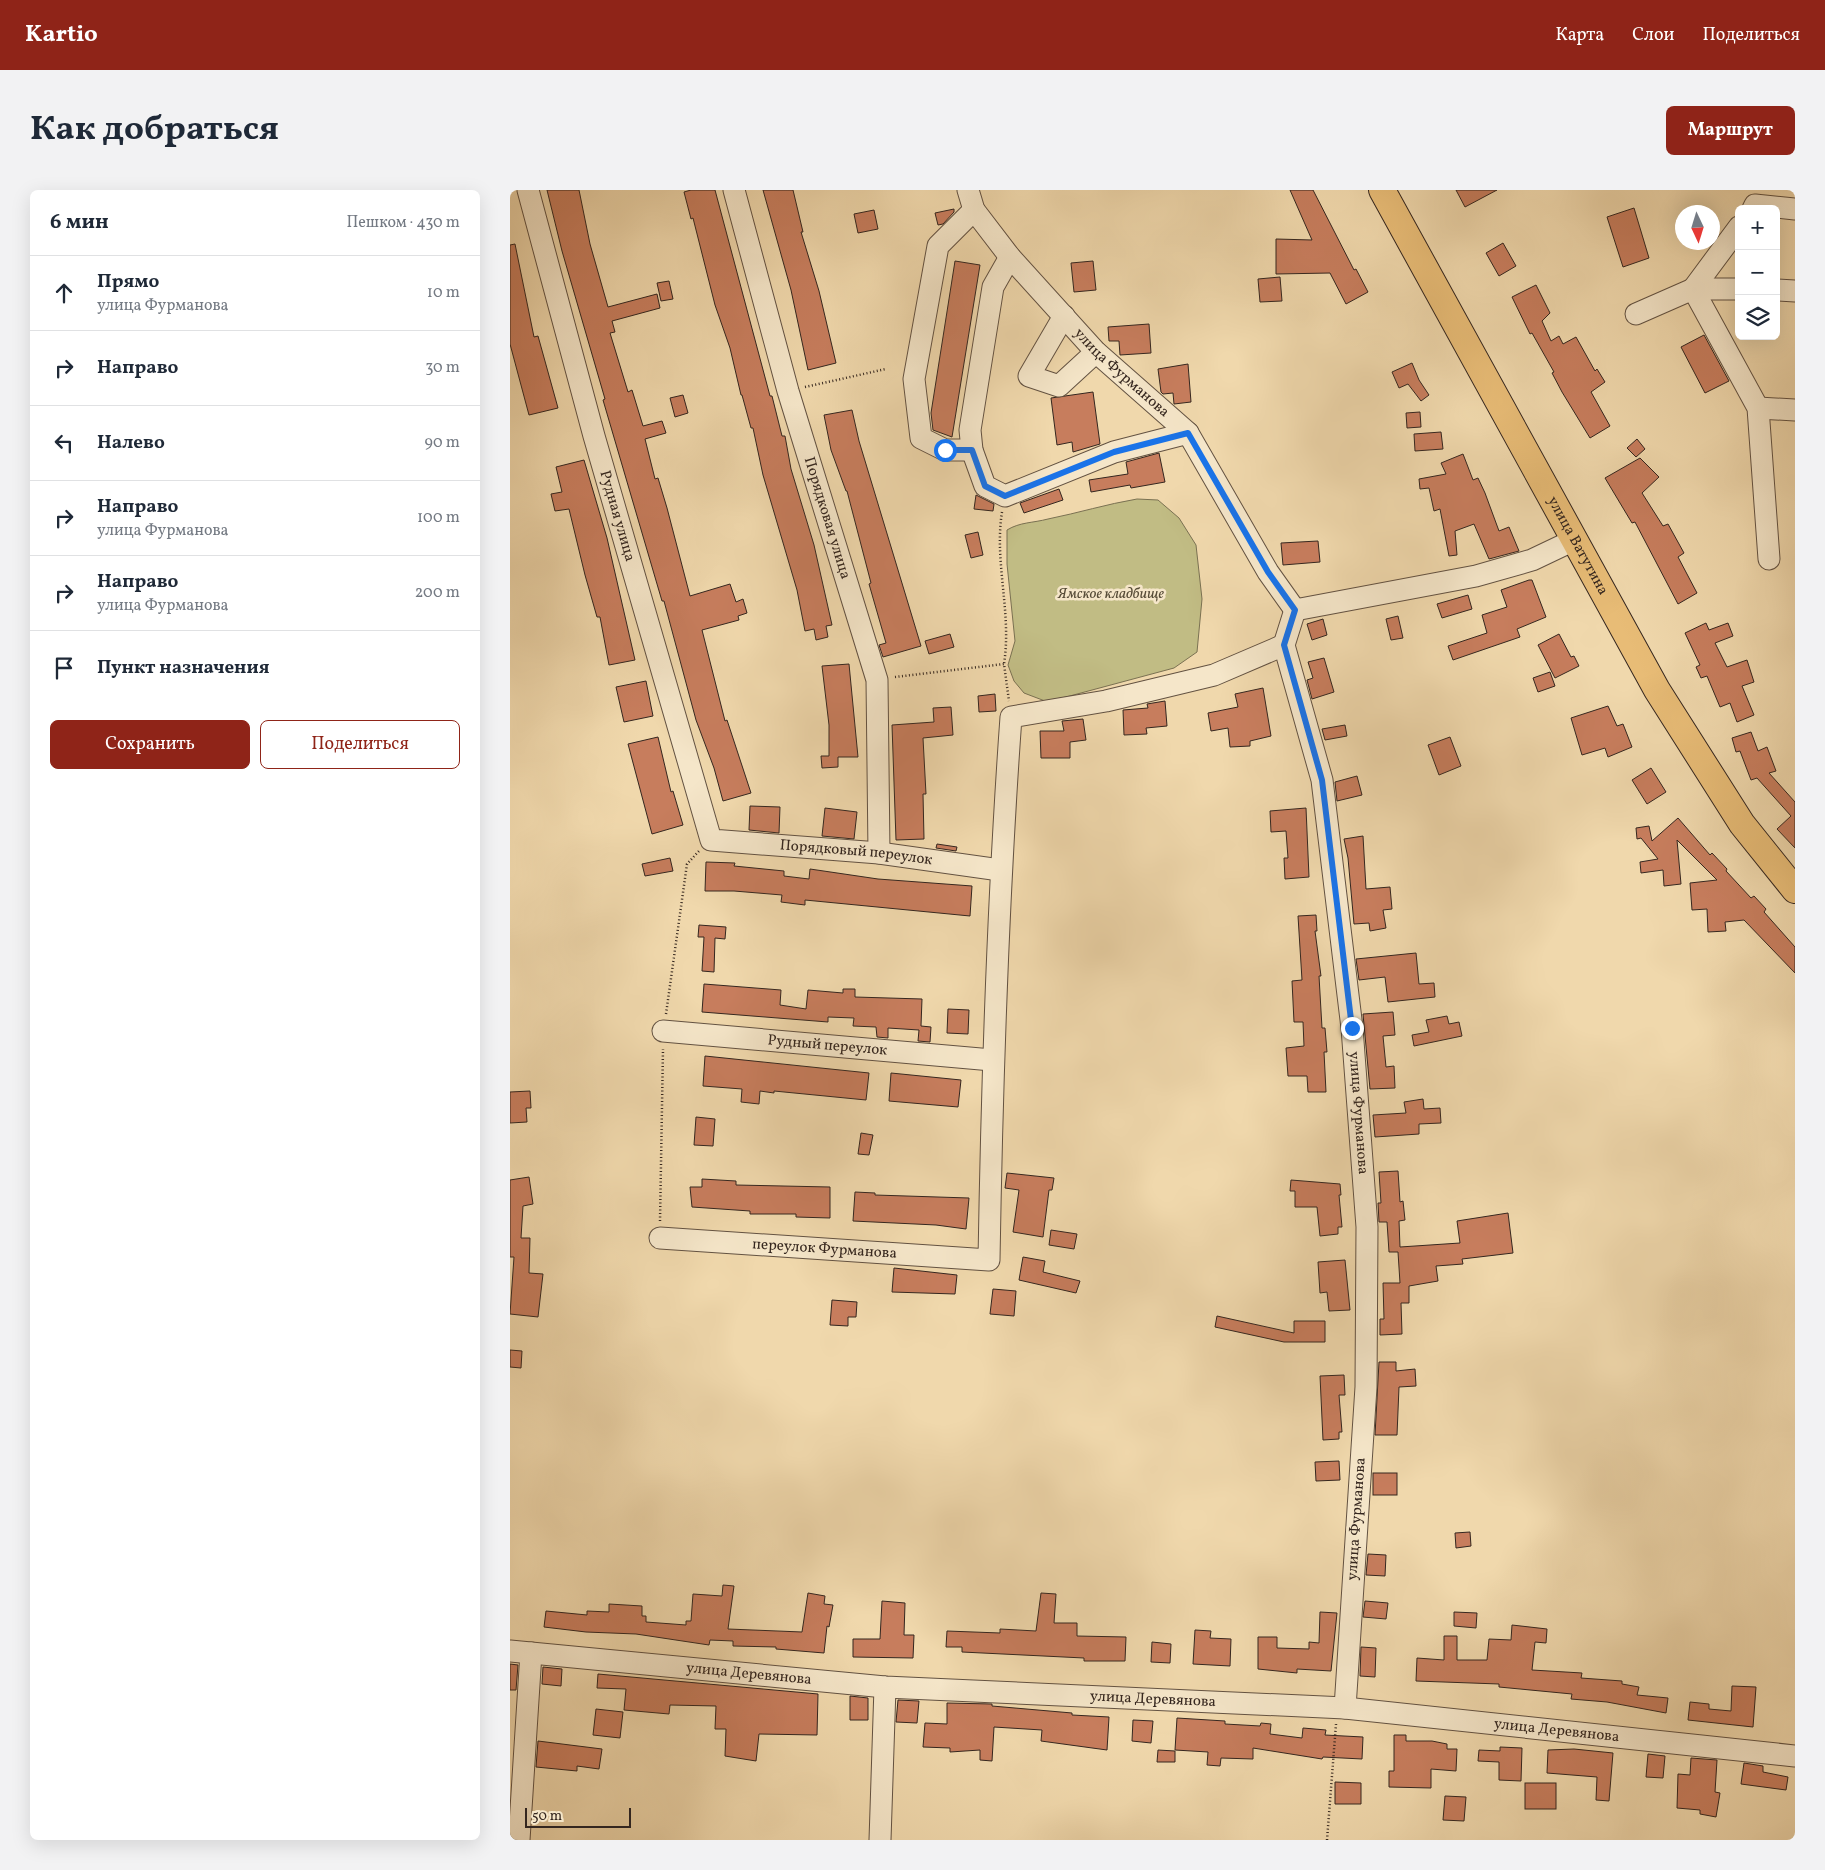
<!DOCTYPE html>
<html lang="ru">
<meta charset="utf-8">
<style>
:root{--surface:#fff;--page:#f2f2f3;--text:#1f2937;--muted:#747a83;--line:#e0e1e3;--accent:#8f2418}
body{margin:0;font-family:Vollkorn,serif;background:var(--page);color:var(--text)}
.controls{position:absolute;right:15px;top:15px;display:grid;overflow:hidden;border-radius:8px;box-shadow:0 5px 20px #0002}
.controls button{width:45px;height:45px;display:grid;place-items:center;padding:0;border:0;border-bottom:1px solid var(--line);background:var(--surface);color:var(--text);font:25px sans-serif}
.compass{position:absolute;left:1165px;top:15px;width:45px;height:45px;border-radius:50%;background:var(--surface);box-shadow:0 5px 20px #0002;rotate:176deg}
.scale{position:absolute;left:15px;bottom:12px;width:106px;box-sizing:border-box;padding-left:5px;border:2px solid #34261f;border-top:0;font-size:14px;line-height:18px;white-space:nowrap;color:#34261f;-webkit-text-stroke:4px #f5e6c9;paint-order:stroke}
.stop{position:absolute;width:15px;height:15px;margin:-11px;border:4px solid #1a73e8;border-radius:50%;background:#fff}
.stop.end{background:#1a73e8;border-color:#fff;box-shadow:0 1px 5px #0008}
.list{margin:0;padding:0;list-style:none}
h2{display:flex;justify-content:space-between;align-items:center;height:65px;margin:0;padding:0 20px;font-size:21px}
h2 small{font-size:16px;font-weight:400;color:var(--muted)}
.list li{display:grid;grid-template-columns:32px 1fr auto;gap:15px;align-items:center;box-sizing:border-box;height:75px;padding:0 20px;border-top:1px solid var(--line)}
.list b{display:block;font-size:19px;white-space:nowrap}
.list p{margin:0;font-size:16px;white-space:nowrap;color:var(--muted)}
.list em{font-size:16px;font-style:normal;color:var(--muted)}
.actions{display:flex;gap:10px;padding:15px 20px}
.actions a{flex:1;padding:11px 0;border:1px solid var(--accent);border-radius:8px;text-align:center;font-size:18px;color:var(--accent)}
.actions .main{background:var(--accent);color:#fff}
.icon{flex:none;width:28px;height:28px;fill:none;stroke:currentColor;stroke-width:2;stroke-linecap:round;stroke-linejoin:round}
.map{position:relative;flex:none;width:1285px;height:1650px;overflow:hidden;border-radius:8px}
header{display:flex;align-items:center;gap:30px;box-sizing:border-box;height:70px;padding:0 25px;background:var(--accent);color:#fff}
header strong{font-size:24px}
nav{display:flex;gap:28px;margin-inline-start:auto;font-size:18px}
.intro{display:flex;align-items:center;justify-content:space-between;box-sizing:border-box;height:120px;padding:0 30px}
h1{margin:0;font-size:35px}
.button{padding:12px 22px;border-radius:8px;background:var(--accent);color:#fff;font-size:18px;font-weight:700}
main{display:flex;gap:30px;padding:0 30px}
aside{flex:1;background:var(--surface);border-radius:8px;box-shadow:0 5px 20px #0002}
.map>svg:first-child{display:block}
.green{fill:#c1bc84;stroke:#7a7152}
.building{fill:#c77d5d;stroke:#34261f}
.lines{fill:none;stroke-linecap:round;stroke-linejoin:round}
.minor-casing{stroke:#635242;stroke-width:23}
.major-casing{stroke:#34261f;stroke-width:28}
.path{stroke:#34261f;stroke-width:2.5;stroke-dasharray:1 2.5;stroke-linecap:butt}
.minor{stroke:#f5e6c9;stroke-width:21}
.major{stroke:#e8bc76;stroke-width:26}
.route{stroke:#1a73e8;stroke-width:6}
.labels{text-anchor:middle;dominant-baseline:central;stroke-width:5;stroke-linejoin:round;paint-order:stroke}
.street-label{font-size:15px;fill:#34261f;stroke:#f5e6c9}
.park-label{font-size:15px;font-style:italic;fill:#574c38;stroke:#f5e6c9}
</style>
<header>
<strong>Kartio</strong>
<nav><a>Карта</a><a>Слои</a><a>Поделиться</a></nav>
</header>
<div class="intro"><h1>Как добраться</h1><a class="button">Маршрут</a></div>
<main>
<aside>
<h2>6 мин<small>Пешком · 430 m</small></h2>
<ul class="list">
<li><svg class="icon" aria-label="ahead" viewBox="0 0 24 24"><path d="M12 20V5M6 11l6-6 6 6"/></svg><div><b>Прямо</b><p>улица Фурманова</p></div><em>10 m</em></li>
<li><svg class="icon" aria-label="right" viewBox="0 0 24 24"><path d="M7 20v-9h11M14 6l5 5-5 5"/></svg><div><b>Направо</b></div><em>30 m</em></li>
<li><svg class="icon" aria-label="left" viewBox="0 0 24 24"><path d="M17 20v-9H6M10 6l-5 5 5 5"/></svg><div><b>Налево</b></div><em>90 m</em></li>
<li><svg class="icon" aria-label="right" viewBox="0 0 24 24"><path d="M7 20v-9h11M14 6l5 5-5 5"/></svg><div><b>Направо</b><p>улица Фурманова</p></div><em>100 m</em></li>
<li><svg class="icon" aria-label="right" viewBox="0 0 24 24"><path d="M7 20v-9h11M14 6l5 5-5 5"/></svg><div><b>Направо</b><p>улица Фурманова</p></div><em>200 m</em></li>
<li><svg class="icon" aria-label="arrive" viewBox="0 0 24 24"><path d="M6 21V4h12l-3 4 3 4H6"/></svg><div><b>Пункт назначения</b></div></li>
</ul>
<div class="actions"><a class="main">Сохранить</a><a>Поделиться</a></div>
</aside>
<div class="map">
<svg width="1285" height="1650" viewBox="0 0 1285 1650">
<rect width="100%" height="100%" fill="#f0d8ac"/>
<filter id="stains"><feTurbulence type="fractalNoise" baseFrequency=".004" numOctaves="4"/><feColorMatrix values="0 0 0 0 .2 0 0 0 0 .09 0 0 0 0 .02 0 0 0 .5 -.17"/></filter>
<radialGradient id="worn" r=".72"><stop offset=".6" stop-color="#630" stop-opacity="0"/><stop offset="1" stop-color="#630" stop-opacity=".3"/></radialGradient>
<!-- green -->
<path class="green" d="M627,309L648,310L669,328L686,355L692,409L687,462L664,478L556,507L535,511L514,503L504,491L498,475L505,451L497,374V340C510,332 523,333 538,329C568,323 597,314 627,309Z"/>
<!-- building -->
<g class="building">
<path d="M37,0H69L80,54L98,117L147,104L150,118L102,131L105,142L100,143L118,202L122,200L133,236L152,231L156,243L135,249L145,289L148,288L157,318L180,406L220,394L226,412L233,409L237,423L228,426L229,430L192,440L215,531L217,530L241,603L213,611L204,578L186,530L154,411H152L93,210L95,209L52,61Z"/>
<path d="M181,0H205L260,206H262L272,246H275L281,279L304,355L322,435L316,436L318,447L306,450L304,439L295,441L287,400L253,285L243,238H241L232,205H231L220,158L205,115L183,28L181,29L174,2Z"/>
<path d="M253,0H283L293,42H291L309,101L326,173L298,180L281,100Z"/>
<path d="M780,0H803L844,80L846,79L858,102L836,114L820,83L766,84V49L802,50Z"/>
<path d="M946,0H987L955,17Z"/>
<path d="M1124,18L1139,68L1113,77L1097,27Z"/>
<path d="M444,19V22L433,34L428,35L425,23Z"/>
<path d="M364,20L368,39L348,43L344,24Z"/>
<path d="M993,53L1006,76L989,86L976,63Z"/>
<path d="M5,54L24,147L28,146L48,218L19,225L0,154V55Z"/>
<path d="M445,71L470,75L442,247L423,240L421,223Z"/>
<path d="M583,71L586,100L564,102L561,73Z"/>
<path d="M770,87L772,111L750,112L748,89Z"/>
<path d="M159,91L163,109L151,111L147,93Z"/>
<path d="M1026,95L1040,123L1032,131L1041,151L1049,146L1053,154L1066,147L1085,181L1087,179L1095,192L1081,202L1100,236L1080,248L1052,202L1042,183L1044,182L1022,143L1020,144L1002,107Z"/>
<path d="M639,134L641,163L610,165L609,151H599L598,137Z"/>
<path d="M1194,145L1219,191L1195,203L1171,157Z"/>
<path d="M902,173L909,190L919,205L911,211L898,194L889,198L882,182Z"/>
<path d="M678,174L681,212L664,214L663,203L653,204L651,202L648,179Z"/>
<path d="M583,202L590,254L563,262L562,252L547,255L541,208Z"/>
<path d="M173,205L178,223L165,227L160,208Z"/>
<path d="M342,220L349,251L411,456L373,467L369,455L376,453L359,394L361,393L337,301H336L321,260L314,225Z"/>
<path d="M910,222L911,237L897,238L896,223Z"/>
<path d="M931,242L933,259L905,261L904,244Z"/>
<path d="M1127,249L1135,259L1126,267L1117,258Z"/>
<path d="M649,263L655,292L621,298L620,295L581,302L579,290L618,284L616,272Z"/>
<path d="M953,264L963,290L968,288L975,303L989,341L999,337L1009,361L979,369L964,334L945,341L947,365L939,366L930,319L924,321L919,298L910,299L909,289L936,284L931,273Z"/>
<path d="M1130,268L1149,287L1132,303L1153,336L1158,334L1174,363L1168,367L1187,403L1168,414L1125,332L1122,333L1095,288Z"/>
<path d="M74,270L97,348L125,470L99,475L90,427H87L75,385L59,319L45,321L41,304L52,302L46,277Z"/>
<path d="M549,299L553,310L514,323L510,313Z"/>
<path d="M466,305L484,314L483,321L464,319Z"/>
<path d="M468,342L473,365L461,368L455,345Z"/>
<path d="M808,351L810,372L773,375L771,353Z"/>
<path d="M1019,390H1022L1036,427L1007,439L1010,447L943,470L938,456L977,443L972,425L997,417L991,400Z"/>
<path d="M958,405L962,419L932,428L927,414Z"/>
<path d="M888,426L893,448L881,450L876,429Z"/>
<path d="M813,429L817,445L802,450L797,434Z"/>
<path d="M1196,433L1199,440L1218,433L1223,446L1205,453L1217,477L1237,470L1244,492L1232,496L1244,525L1227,532L1220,513L1210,517L1197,486L1191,488L1186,477L1190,475L1175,443Z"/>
<path d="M440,444L444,457L419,464L415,451Z"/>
<path d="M1049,444L1061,467L1064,466L1069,476L1045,488L1028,455Z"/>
<path d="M814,468L824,502L802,509L797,490L803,488L798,472Z"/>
<path d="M339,474L348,567H328V577L312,578L311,566H319V535L312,476Z"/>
<path d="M1040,482L1045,496L1028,502L1023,488Z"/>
<path d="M136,491L143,526L114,532L106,497Z"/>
<path d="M753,498L761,546L740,551V556L720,557L718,538L701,541L698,523L728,517L725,504Z"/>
<path d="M485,504L486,521L469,522L468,506Z"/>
<path d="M655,511L657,536L636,538L637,544L614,545L613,520L638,518L637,514Z"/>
<path d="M1098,516L1107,536L1113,534L1122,557L1098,567L1095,558L1072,565L1061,528Z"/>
<path d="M441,517L443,545L413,548L416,604H413L414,649L386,650L382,535L424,532L423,518Z"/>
<path d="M573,529L576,550L560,552V568H531L530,541H554L552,531Z"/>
<path d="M835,535L837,546L815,550L812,539Z"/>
<path d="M1241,542L1248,561L1257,557L1266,581L1259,583L1285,612V658L1267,639L1281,626L1247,588L1241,590L1230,561L1226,562L1222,548Z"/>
<path d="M148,547L161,602L163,601L173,635L142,644L118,554Z"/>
<path d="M940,547L951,576L929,585L918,555Z"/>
<path d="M1141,578L1156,602L1137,614L1122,590Z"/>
<path d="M847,586L852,605L827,611L825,592Z"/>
<path d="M240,616L270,617L269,643L239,640Z"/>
<path d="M315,618L347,622L344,649L312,646Z"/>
<path d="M796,618L799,687L775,689L774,668H778L776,641L761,642L760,621Z"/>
<path d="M1168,628L1200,665L1202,663L1217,679L1216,681L1241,708L1244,706L1256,719L1254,722L1285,757V783L1234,730L1215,732L1216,741L1198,742L1197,719L1182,720L1180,693L1207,690L1167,650L1171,694L1154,696L1153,680L1131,683L1130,672L1148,669L1131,648L1127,649L1126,638L1139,636L1142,651Z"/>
<path d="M853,646L856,699L880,697L882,719L873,720L876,738L860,741L859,733L844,734L838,668L834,649Z"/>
<path d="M427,654L447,657L446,661L426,658Z"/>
<path d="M160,668L163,681L135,686L132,674Z"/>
<path d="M196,672L225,673L224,676L274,681V686L299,689L300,679L368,689L462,696L460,726L295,710V715L271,712L272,705L224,701H195Z"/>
<path d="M806,725L807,741H805L811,786H809L812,838H815L817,862H814L816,902H798L797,886H778L776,858L794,856L793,832H784L782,791L792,790L788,726Z"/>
<path d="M189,735L216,737L215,749L205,748L204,782L192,781L194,747H188Z"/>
<path d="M906,763L909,794L924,793L925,807L878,812L875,787L849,790L846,769Z"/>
<path d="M194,794L271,800L270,815L296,819L298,800L333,803V799H345V807L412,809L411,836L421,837L420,852L408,851L409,840L378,838V848L367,847L366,837L343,836L344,828L318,827V832L192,822Z"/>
<path d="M438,819L459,820L458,844L437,843Z"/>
<path d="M883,822L885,845L873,846L876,877L884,876L885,898L860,899L853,824Z"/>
<path d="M937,826L939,834L949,832L952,846L904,856L902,845L919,842L916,830Z"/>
<path d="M195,866L359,883L356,910L264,901V903L250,901L249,914L231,912L232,899L193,896Z"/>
<path d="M381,883L451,890L448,917L379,911Z"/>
<path d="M20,901L21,918H16L17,932L0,933V902Z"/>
<path d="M913,909L914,919L930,918L931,933L909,934V944L865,947L863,925L896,923L894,912Z"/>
<path d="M186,927L205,929L203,956L184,955Z"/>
<path d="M351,943L363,945L359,965L348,964Z"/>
<path d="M888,981L890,1012L893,1011L895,1030L889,1031L890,1057L950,1053L947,1031L998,1023L1003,1063L952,1069L953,1074L926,1076L928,1091L899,1096V1113H891L892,1144L870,1145V1129H874L873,1093H890L888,1062H879L877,1032H869L868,1013H871L869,982Z"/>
<path d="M497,983L544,988L542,1000H539L533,1047L503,1042L509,1000L495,998Z"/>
<path d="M19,987L23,1014L13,1016L11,1048H20L19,1083L33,1084L28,1127L0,1124L4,1067H0V990Z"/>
<path d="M192,989L226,991V995L320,997V1028L286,1027V1024H240V1021L182,1017L180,997H192Z"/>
<path d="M781,990L830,994L831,1005H829L832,1037H828V1044L810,1046L807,1017H785V1001H780Z"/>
<path d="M345,1002L365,1003V1005L459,1008L456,1039L426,1035L343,1031Z"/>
<path d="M541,1040L567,1044L564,1059L539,1055Z"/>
<path d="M513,1067L535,1071L533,1082L570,1091L566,1103L509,1090Z"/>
<path d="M835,1070L840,1120L819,1121L817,1102L810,1103L808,1072Z"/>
<path d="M384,1078L447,1085L445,1104L382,1102Z"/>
<path d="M483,1099L506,1101L504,1126L480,1124Z"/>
<path d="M322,1110L347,1112L346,1127H338V1136L320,1135Z"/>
<path d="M707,1126L784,1143V1131H815V1152H774L705,1137Z"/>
<path d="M0,1160L12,1161L11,1178L0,1177Z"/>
<path d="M869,1172H886V1181L905,1179L906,1196L889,1197L887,1245H865Z"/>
<path d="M834,1185L835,1205H829L832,1242H829V1249L813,1250L810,1186Z"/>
<path d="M829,1271L830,1290L806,1291L805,1272Z"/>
<rect x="863" y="1283" width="24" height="22"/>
<path d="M960,1342L961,1356L946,1358L945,1343Z"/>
<path d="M858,1364L876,1365L875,1386L856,1385Z"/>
<path d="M213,1395L224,1396L218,1439L292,1442L298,1403L315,1406L314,1414L323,1415L319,1437L317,1436L314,1463L266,1459V1457L223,1456V1451L200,1450L199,1455L126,1444L76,1442L34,1437L36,1421L77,1425V1421L99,1422V1414L132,1416V1426H136V1432L176,1435V1431H181L183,1404L212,1406Z"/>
<path d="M531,1403L546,1404L544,1433H567V1446L616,1447L615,1471H574V1468L452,1462V1457H436L437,1441L490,1443V1439L526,1441Z"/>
<path d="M372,1411L395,1413L394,1445H404L403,1468L343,1467V1449H370Z"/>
<path d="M855,1411L878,1413L876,1429L853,1427Z"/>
<path d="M810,1422L827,1423L821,1481L787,1479V1483L748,1479V1447H767V1458L799,1459V1452L809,1453Z"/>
<path d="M944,1422L967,1423L966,1438L944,1436Z"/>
<path d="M1002,1435L1037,1439L1036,1453L1025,1452L1022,1480L1072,1483L1071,1488L1112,1491V1494L1129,1497L1127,1505L1158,1508L1156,1523L1097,1512L1061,1509L1062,1504L989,1497V1494L906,1491L907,1468L934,1470V1446H947V1470H977L979,1449L1001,1450Z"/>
<path d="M685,1440L701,1441L700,1448L721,1449L720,1476L683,1474Z"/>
<path d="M642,1452L661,1454L660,1473L641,1472Z"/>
<path d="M851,1457L866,1458L865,1487L850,1486Z"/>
<path d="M0,1474L8,1475L6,1500H0Z"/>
<path d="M33,1477L52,1479L51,1496L32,1494Z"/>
<path d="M88,1484L308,1504L307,1545L249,1544L246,1571L215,1566L216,1539H205L206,1516L160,1515L159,1524L114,1520L116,1499L87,1498Z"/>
<path d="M1222,1496L1246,1497L1243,1537L1178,1530L1180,1512L1199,1514V1519L1221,1521Z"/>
<path d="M340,1506L358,1508V1530H340Z"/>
<path d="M388,1510L409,1511L407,1533L386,1532Z"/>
<path d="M437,1513L482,1514V1516L562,1523V1525L599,1527L597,1560L531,1551L532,1540L484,1537L482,1571L470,1570V1560L440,1562V1558L413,1557L415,1533L437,1534Z"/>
<path d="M86,1519L113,1522L110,1548L83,1545Z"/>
<path d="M667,1528L715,1531V1534L750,1536L751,1533L761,1534L760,1544L792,1548L793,1538L816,1540L815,1545L853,1547L852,1569L813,1567L812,1569L743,1558V1569L711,1568L710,1576L697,1575L698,1562L665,1560Z"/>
<path d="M623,1530L643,1531L641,1553L622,1551Z"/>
<path d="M884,1545H896V1551H922L937,1554V1559H947L946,1581L921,1579V1598L879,1597V1581H884Z"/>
<path d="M28,1551L92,1559L89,1579L67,1576V1581L26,1577Z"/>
<path d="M990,1557L1012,1558L1011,1591L989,1590V1572L968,1571L969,1560L990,1561Z"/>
<path d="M1064,1559L1103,1563L1099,1611L1086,1610L1087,1587L1037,1583L1038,1560Z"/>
<path d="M648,1560L665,1561V1572H647Z"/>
<path d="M1138,1564L1155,1566L1153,1588L1136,1587Z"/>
<path d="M1181,1568L1207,1570L1205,1602L1210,1603L1206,1627L1190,1624V1620L1167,1618L1168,1584L1180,1585Z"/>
<path d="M1234,1573L1253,1576V1582L1278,1587L1276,1600L1231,1594Z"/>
<path d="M825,1592L851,1593V1614H825Z"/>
<rect x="1015" y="1593" width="31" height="26"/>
<path d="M935,1606L956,1607L954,1631L933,1630Z"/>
</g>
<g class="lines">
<!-- minor casing -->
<g class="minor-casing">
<g id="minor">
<path id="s1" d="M18,0L84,246L201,650L369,663L490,680"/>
<path id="s2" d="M224,0L278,201L367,490L369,663"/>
<path id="s3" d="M458,0L464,20L500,67L586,162L678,243L758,382L785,420"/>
<path d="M1243,19L1245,15L1285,19"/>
<path d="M1229,37L1183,99L1248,218L1259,369"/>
<path d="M500,67L483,97L460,240L462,260L475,296L495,306L604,262L678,243"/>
<path d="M1266,100L1285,101"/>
<path d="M1126,124L1183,99H1229"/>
<path d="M554,126L519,186L549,196L586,162"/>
<path d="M1248,218L1285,220"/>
<path d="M462,260H435L411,248L404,189L428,56L464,20"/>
<path id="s4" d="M785,420L774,455L812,590L842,838L857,1037L856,1197L835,1518"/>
<path d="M785,420L966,386L1022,370L1064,350"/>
<path id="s5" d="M153,841L482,870"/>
<path id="s6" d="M150,1048L479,1070C482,889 488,708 501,527L596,511L704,485L774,455"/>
<path id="s7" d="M0,1461L375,1497L835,1518L1285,1566"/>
<path d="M9,1650L21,1463"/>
<path d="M370,1650L375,1497"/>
</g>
</g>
<!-- major casing -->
<g class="major-casing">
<g id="major">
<path id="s8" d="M872,0L1147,500L1232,634L1285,700"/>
</g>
</g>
<!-- path -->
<g class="path">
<path d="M295,197L376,179"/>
<path d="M492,322C484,372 502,423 494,474"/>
<path d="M385,487L494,474L499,511"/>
<path d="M156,824L177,674L189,661"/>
<path d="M150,1031L153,859"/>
<path d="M817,1650L826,1534"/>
</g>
<!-- minor -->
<use href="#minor" class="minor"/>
<!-- major -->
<use href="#major" class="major"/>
</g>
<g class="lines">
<!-- route -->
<path class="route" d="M435,260H462L475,296L495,306L604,262L678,243L758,382L785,420L774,455L812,590L842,838"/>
</g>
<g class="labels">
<!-- street labels -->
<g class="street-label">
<text stroke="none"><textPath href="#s3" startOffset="241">улица Фурманова</textPath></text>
<text stroke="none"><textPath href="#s1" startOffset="338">Рудная улица</textPath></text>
<text stroke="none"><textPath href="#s2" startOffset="341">Порядковая улица</textPath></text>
<text stroke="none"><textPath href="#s8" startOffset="406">улица Ватутина</textPath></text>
<text stroke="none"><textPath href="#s1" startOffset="821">Порядковый переулок</textPath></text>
<text stroke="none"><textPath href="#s5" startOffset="165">Рудный переулок</textPath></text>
<text stroke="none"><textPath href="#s4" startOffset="512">улица Фурманова</textPath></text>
<text stroke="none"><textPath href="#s6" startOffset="165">переулок Фурманова</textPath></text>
<text transform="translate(847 1329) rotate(-86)">улица Фурманова</text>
<text stroke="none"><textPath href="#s7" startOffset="240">улица Деревянова</textPath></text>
<text stroke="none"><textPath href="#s7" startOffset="645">улица Деревянова</textPath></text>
<text stroke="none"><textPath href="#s7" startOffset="1050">улица Деревянова</textPath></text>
</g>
<!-- park labels -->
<g class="park-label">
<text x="601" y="404">Ямское кладбище</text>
</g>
</g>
<rect width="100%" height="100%" filter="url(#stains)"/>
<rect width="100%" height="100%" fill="url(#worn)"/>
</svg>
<div class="controls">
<button>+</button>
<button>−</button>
<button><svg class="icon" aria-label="layers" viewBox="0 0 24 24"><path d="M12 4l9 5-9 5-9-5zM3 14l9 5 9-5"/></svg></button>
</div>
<svg class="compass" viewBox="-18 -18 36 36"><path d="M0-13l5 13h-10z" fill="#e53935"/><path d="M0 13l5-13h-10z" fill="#747a83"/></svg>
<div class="scale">50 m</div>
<div class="stop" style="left:435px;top:260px"></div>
<div class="stop end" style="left:842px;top:838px"></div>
</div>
</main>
